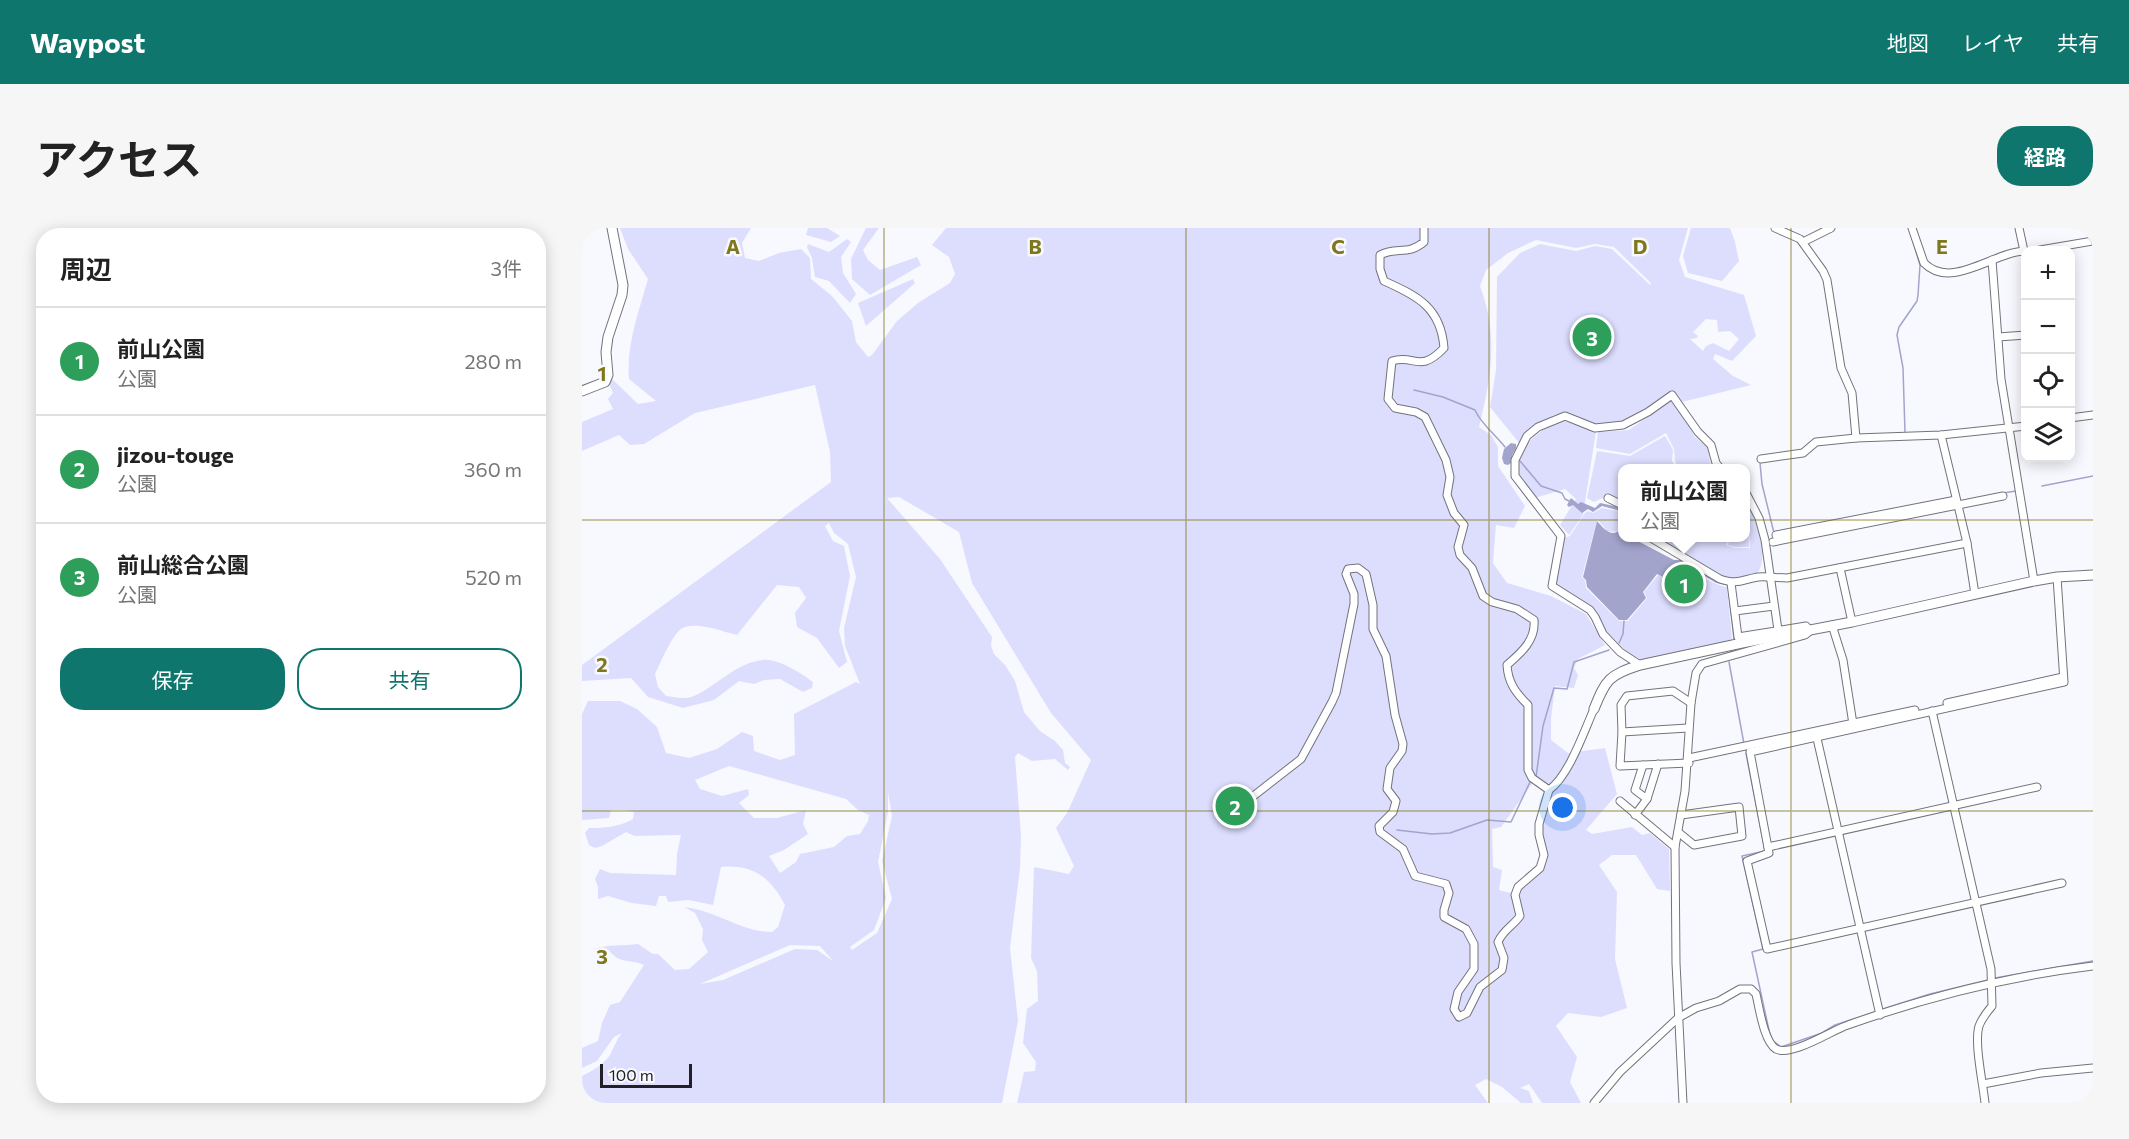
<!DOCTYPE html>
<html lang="ja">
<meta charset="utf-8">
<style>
:root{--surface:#fff;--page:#f6f6f6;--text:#222;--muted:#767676;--line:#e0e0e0;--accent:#0f766e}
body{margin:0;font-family:Commissioner,"Noto Sans JP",sans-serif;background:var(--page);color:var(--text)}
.controls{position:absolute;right:18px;top:18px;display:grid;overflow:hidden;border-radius:12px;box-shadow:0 3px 15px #0003}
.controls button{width:54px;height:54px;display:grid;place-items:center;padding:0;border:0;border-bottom:2px solid var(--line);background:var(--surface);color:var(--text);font:30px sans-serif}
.scale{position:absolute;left:18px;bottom:15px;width:92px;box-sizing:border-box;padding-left:6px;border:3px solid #212125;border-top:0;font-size:16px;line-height:21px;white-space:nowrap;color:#212125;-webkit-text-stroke:4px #f8f8ff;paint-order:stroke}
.you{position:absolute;left:981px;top:580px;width:21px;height:21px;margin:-15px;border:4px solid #fff;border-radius:50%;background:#1a73e8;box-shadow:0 0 0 9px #1a73e833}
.badge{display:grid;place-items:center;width:39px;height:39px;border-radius:50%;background:var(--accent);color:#fff;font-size:20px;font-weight:700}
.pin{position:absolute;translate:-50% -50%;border:3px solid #fff;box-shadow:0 2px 6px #0006}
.popup{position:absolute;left:1036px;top:236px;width:132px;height:78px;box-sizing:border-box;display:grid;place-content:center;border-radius:12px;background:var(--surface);filter:drop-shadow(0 2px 4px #0005);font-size:20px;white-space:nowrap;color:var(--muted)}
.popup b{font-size:22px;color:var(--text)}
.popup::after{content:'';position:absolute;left:50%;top:100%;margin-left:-12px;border:12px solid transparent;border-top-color:var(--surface)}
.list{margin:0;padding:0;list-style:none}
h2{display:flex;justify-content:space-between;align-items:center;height:78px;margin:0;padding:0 24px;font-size:26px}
h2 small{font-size:20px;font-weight:400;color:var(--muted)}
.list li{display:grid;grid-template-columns:39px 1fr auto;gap:18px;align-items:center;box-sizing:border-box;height:108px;padding:0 24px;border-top:2px solid var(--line)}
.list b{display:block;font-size:22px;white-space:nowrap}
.list p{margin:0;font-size:20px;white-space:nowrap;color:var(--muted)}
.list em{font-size:20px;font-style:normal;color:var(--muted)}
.actions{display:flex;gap:12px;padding:18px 24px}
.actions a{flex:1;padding:14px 0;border:2px solid var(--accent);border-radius:24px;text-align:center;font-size:21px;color:var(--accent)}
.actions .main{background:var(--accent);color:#fff}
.icon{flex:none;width:33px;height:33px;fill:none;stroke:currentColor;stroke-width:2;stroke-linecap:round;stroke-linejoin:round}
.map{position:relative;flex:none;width:1511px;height:875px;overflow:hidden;border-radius:24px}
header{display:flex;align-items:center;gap:36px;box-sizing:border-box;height:84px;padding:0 30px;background:var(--accent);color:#fff}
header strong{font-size:28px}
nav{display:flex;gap:33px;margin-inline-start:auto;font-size:21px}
.intro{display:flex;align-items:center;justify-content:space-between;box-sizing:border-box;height:144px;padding:0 36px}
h1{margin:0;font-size:42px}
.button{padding:15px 27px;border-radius:24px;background:var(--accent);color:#fff;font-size:21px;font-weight:700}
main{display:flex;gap:36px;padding:0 36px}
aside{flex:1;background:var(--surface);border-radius:24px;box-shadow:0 3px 15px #0003}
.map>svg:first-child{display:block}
.green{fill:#dddefe;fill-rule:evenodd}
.water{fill:#a3a4cc}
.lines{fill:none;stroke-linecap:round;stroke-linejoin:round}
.stream{stroke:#a3a4cc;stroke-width:1.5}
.street-casing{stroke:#72737c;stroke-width:9}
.secondary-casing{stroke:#72737c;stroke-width:11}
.street{stroke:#fff;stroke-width:7}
.secondary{stroke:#fff;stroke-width:9}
.grid{fill:none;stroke:#7f771b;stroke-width:1.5;stroke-opacity:0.55}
.grid-label{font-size:20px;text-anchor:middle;font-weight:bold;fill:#7f771b;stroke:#f8f8ff;stroke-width:5;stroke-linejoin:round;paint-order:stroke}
</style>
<header>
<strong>Waypost</strong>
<nav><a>地図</a><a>レイヤ</a><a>共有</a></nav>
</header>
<div class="intro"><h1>アクセス</h1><a class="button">経路</a></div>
<main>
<aside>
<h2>周辺<small>3件</small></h2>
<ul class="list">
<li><span class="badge" style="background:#2e9e5b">1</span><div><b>前山公園</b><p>公園</p></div><em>280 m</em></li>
<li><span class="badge" style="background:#2e9e5b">2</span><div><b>jizou-touge</b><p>公園</p></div><em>360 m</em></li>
<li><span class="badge" style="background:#2e9e5b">3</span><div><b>前山総合公園</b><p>公園</p></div><em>520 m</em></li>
</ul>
<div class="actions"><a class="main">保存</a><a>共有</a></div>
</aside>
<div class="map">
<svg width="1511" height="875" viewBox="0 0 1511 875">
<rect width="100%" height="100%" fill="#f8f8ff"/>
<!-- green -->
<g class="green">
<path d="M38,0H169L160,15L163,30L177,33L197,25L219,21L228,30L229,51L250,68L270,93L274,114L286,129L290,127L315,93L336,75L368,55L373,46L367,29L350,17L364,0H1106L1097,32L1103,49L1162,67L1174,108L1150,133L1133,126L1131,131L1151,148L1169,157L1100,174L1093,165L1088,164L1072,176L1039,195L1012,197L988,186L982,185L972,187L944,204L938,216L908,179L914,142L915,49L938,25L958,16L994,23L1013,18L1030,21L1068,57L1069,55L1032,19L1013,16L994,20L954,12L926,25L904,42L898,58C917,108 909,150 897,199L909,207L916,219V238L943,278L932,300L914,297L911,335L925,355L969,368L1004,386L1023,417L996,431L992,440L996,447L992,460L973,458L969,491V512L986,525L1023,520L1035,566L1004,602L1010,606L1050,599L1060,607L1068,605L1087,621L1088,663L1075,661L1054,627H1030L1017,637L1035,664L1033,731L1045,780L1019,789L986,785L974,798L995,829L988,854L999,875H960L947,856L938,860L947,863L951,875H939L920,859L904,851L893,857L906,875H435L442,844L453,843L454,834L441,815L445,781L456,773L455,743L449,730L452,639L487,646L492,638L474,600L485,585L509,532L469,485L390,355L377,304L317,269L305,270L358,331L410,409L409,418L412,426L423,437L433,453L442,484L458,503L473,513L481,522L483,535L488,539L486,542L473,531L450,533L436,525L433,529L439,608L438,640L428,720L436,793L420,875H0V848C10,843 21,837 28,827C32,820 34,812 40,805L32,809L15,833L0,840V820L16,813L20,795L28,777L38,774L62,737C49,731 36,736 27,722L13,721C26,716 42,718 56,716L71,726H76L93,742L107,741L126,724L120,712L121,701L113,685L102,679C133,682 159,704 190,704L196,699L203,677C189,650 171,636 139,639L131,677L107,672L86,674L84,668H77L74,678L50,675L26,668L16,671V659L13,651L18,641L28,645L94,647L95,626L99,607L53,608L44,604L20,618L13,620L7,617L3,605L7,600C22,600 38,599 51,591L52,584L43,582H29L27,590L0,592V486L6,473H38L55,481L75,499L84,525L107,530L135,521L160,504L171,508L172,523L198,532L213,527L212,486L274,454L278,456L263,418L262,400L274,349L266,316L252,305L247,295L243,298L251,313L262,318L268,348L257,403L265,434L257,440L235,410L215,399L213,385L224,370L217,359L195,357L155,407C143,404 111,392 99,401C89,409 79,434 73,446L76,459L84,468C93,469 103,472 112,468C135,458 153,435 181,432C196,430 220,446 231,454L230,460L221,464L198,451L182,452L172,456L157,453L132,472L101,480L66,469L49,450L0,453V437L249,254L248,224L233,157L113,185L62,216L48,217L37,207L0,223V194L31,181L26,171L31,165L27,155L29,150L56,176L74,173L47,151C44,117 57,83 66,51L46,21ZM1124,91L1135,92L1136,104L1148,103L1157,111L1147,123L1131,115L1124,118L1121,123L1108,111L1115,110L1116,108L1111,104ZM147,538L264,571L276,582L287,587L286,593L278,606L265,608L252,619L218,626L214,634L198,645L187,628L202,622L226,606L221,596L224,582L195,590H172L157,575L167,567L166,561L140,568L118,561L113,552ZM956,552L971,561L959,596V642L939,660L936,667L917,662L920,642L911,639L910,601L919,599L950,556ZM306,564L310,588L300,633L310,671L295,705L270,722L268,719L292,702L304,670L296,634L306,584ZM670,565L676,569L669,580L650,584L649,574L659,567ZM208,717L238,718L251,733L235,722L213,721L141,752L118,756Z"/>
<path d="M226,0H245L258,8L249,14L224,7Z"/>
<path d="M284,0H297L281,22L286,32L298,42L335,29L339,37L288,67L270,51L269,31Z"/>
<path d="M1109,0H1148L1153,14L1157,33L1140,53L1106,45L1101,28Z"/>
<path d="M265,11L269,14L259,29L261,45L274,66L268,75L247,53L233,49L230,30L225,19L226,16L247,24Z"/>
<path d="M331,51L333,55L284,98L276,75Z"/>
<path d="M1091,171L1113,209L1126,220L1128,236L1131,240H1096L1093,232L1092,221L1084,205L1048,226L1014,220L1016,204L1047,202Z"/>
<path d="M982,193L1014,203L1001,287L987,307L978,297L994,271L983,261L953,270L936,245C936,218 956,200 982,193Z"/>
<path d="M1083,208L1091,222L1090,233L1094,240H1040V273L1025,268L1012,274L1005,270L1015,223L1048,228Z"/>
<path d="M1164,272C1179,300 1200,367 1141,349L1075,310H1146L1144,317L1152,320H1168C1168,304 1164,289 1164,272Z"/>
<path d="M1020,280L1035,283C1043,294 1042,307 1025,303L1017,293L1015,292L1000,349L1003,352L1004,360L1037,393H1046L1065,370L1062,364L1076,347L1083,350L1095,337L1103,336C1115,345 1130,357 1145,359L1150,412L1060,432C1045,424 1027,412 1020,396L974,358L973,353L982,310L988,308L1003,285L1006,283L1011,285Z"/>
<path d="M1164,296L1166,303L1167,319H1153L1146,317L1148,310H1164Z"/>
</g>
<!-- water -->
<g class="water">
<path d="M929,215L934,216V220L930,227L929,235L926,237L922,236L920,230L922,221Z"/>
<path d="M989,270L996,276L999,274L1013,280L1018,275L1037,279L1040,283V289L1035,282L1020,278L1011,284L1006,281L1000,285L991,277L987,279L985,277Z"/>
<path d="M1015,293C1022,301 1031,312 1040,299V310H1050L1092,332H1100L1101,335L1094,336L1083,350L1075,346L1061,364L1064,370L1045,392H1037L1005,359L1004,352L1001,349Z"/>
</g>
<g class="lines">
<!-- stream -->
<g class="stream">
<path d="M832,162L861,169L893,182C898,195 914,207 923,219"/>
<path d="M1323,205L1321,140L1315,107L1317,99L1335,73L1336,67L1338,37L1329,7"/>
<path d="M938,233L959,258L980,265L983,271L989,274"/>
<path d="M1178,235L1180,256L1192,305"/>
<path d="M1460,258L1511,248"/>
<path d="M1421,265L1434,263"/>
<path d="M1101,334L1134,354L1146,357L1152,411"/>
<path d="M1037,415L1041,406L1042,393"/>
<path d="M1149,424V423"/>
<path d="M1147,434L1162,516"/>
<path d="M1164,525L1183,623L1160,628L1181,721L1170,724L1188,807"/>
<path d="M954,549L961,498L972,460L985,461L992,434L1027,422"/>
<path d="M815,602L850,606L868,605L905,592L929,594L948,554"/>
<path d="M1413,750L1511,733"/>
<path d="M1301,781L1348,766L1406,752"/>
<path d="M1190,812L1199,819L1240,805L1253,797L1293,784"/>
</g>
<!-- street casing -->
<g class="street-casing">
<g id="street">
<path d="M842,0V14C825,28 815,18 798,27V41L802,53C836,68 859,80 862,120C837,146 833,126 810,133L806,171L813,180L834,184L843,189L864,232L868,249L865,267L872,285L882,297L876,319L878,327L890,340L901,368L910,374L935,381L952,392C954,412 939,425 925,437C926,455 934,465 946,477V542L950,550L967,562C987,548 1002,503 1012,481"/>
<path d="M1193,0L1218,11L1241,43L1245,52L1259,140L1270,165L1274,210"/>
<path d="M1330,0L1342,35C1370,63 1412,23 1444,23"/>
<path d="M1437,0L1442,23"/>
<path d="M1221,14L1249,0"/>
<path d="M1458,22L1511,13"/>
<path d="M1410,32L1419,151L1452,353"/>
<path d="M1416,109L1444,107"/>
<path d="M1488,190L1511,187"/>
<path d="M1359,207L1385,315L1393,366"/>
<path d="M1179,231L1221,225L1234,214L1274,210L1359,207L1444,198"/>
<path d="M1164,265L1177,290L1183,312L1196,402"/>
<path d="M1026,270L1040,277"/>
<path d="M1194,307L1374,272"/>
<path d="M1069,310L1138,351C1156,357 1159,352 1176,349C1184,348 1196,350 1205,350L1385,315"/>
<path d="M1191,314L1421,268"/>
<path d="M1258,340L1270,394"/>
<path d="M1475,349L1482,454L1168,524L1187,625L1165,633L1185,721L1480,655"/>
<path d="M1153,383L1192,378"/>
<path d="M1250,397L1261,432L1271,496"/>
<path d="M1058,437L1038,424L1021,406L1013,389L1008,382L970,358L979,308L933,248V232L945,208L956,199L983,188L1013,200L1041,197L1066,184L1090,167L1116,204L1129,217L1134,235L1138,240"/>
<path d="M1365,475L1481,449"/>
<path d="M1350,483L1409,741L1410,778C1405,784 1400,790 1397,798C1392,816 1401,855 1403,875"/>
<path d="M1040,504L1106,500"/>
<path d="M1234,506L1298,787"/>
<path d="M1107,530L1333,482"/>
<path d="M1107,535L1038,538L1040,504L1039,477L1045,468L1091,463L1109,475"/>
<path d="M1061,537L1053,562L1065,571"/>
<path d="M665,573L719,531L750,474L754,465L772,376V366L764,346L766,341L776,340L784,346L791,377V401L804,428L813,487L821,516L820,523L808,540L805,561L814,573L811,584L797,598L798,604L821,621L833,648L864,656L867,665L862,682V689L884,701L892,716V741L876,764L872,781L877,789L885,785L898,759L920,742L922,730L916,714C921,702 931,698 938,688L933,667L936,659L958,640L962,627L957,607V596L967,562"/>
<path d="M1038,573L1093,619"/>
<path d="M1053,587L1065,571L1076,536"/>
<path d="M1096,604L1112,617L1160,608L1157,579L1099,587"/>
<path d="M1186,619L1455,559"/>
<path d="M1401,856L1459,845L1511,840"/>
<path d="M1012,875L1038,844L1096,790L1114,780L1137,773L1158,761H1169L1174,766C1177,779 1182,814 1194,821C1210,829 1250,802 1266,797C1345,769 1428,748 1511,738"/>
<path d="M1101,875L1094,735L1093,619L1103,563L1109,475L1114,445L1120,436L1223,407L1228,403L1224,398L1156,409L1149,355"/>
</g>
</g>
<!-- secondary casing -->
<g class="secondary-casing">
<g id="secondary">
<path d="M0,163L23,154L26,147L24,124L26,109L40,67L41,57L30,0"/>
<path d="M1012,481C1024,451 1027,447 1058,437L1160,415L1270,394L1452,353L1475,349L1511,347"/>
</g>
</g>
<!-- street -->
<use href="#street" class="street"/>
<!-- secondary -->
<use href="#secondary" class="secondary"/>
</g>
<!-- grid -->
<path class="grid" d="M302,0V875M604,0V875M907,0V875M1209,0V875M0,292H1511M0,583H1511"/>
<g class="grid-label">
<text x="151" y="26">A</text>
<text x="453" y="26">B</text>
<text x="756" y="26">C</text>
<text x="1058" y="26">D</text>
<text x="1360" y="26">E</text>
<text x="20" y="153">1</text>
<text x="20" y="444">2</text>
<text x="20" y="736">3</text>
</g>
</svg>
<div class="controls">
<button>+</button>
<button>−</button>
<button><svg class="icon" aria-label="locate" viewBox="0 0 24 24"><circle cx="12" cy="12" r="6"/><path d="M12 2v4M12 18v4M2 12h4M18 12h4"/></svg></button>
<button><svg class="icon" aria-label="layers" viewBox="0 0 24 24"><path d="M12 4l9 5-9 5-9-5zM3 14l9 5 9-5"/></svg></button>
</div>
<div class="scale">100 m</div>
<div class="you"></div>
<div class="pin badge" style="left:1102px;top:356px;background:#2e9e5b">1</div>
<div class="popup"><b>前山公園</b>公園</div>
<div class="pin badge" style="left:653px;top:578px;background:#2e9e5b">2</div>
<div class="pin badge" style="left:1010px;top:109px;background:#2e9e5b">3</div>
</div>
</main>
